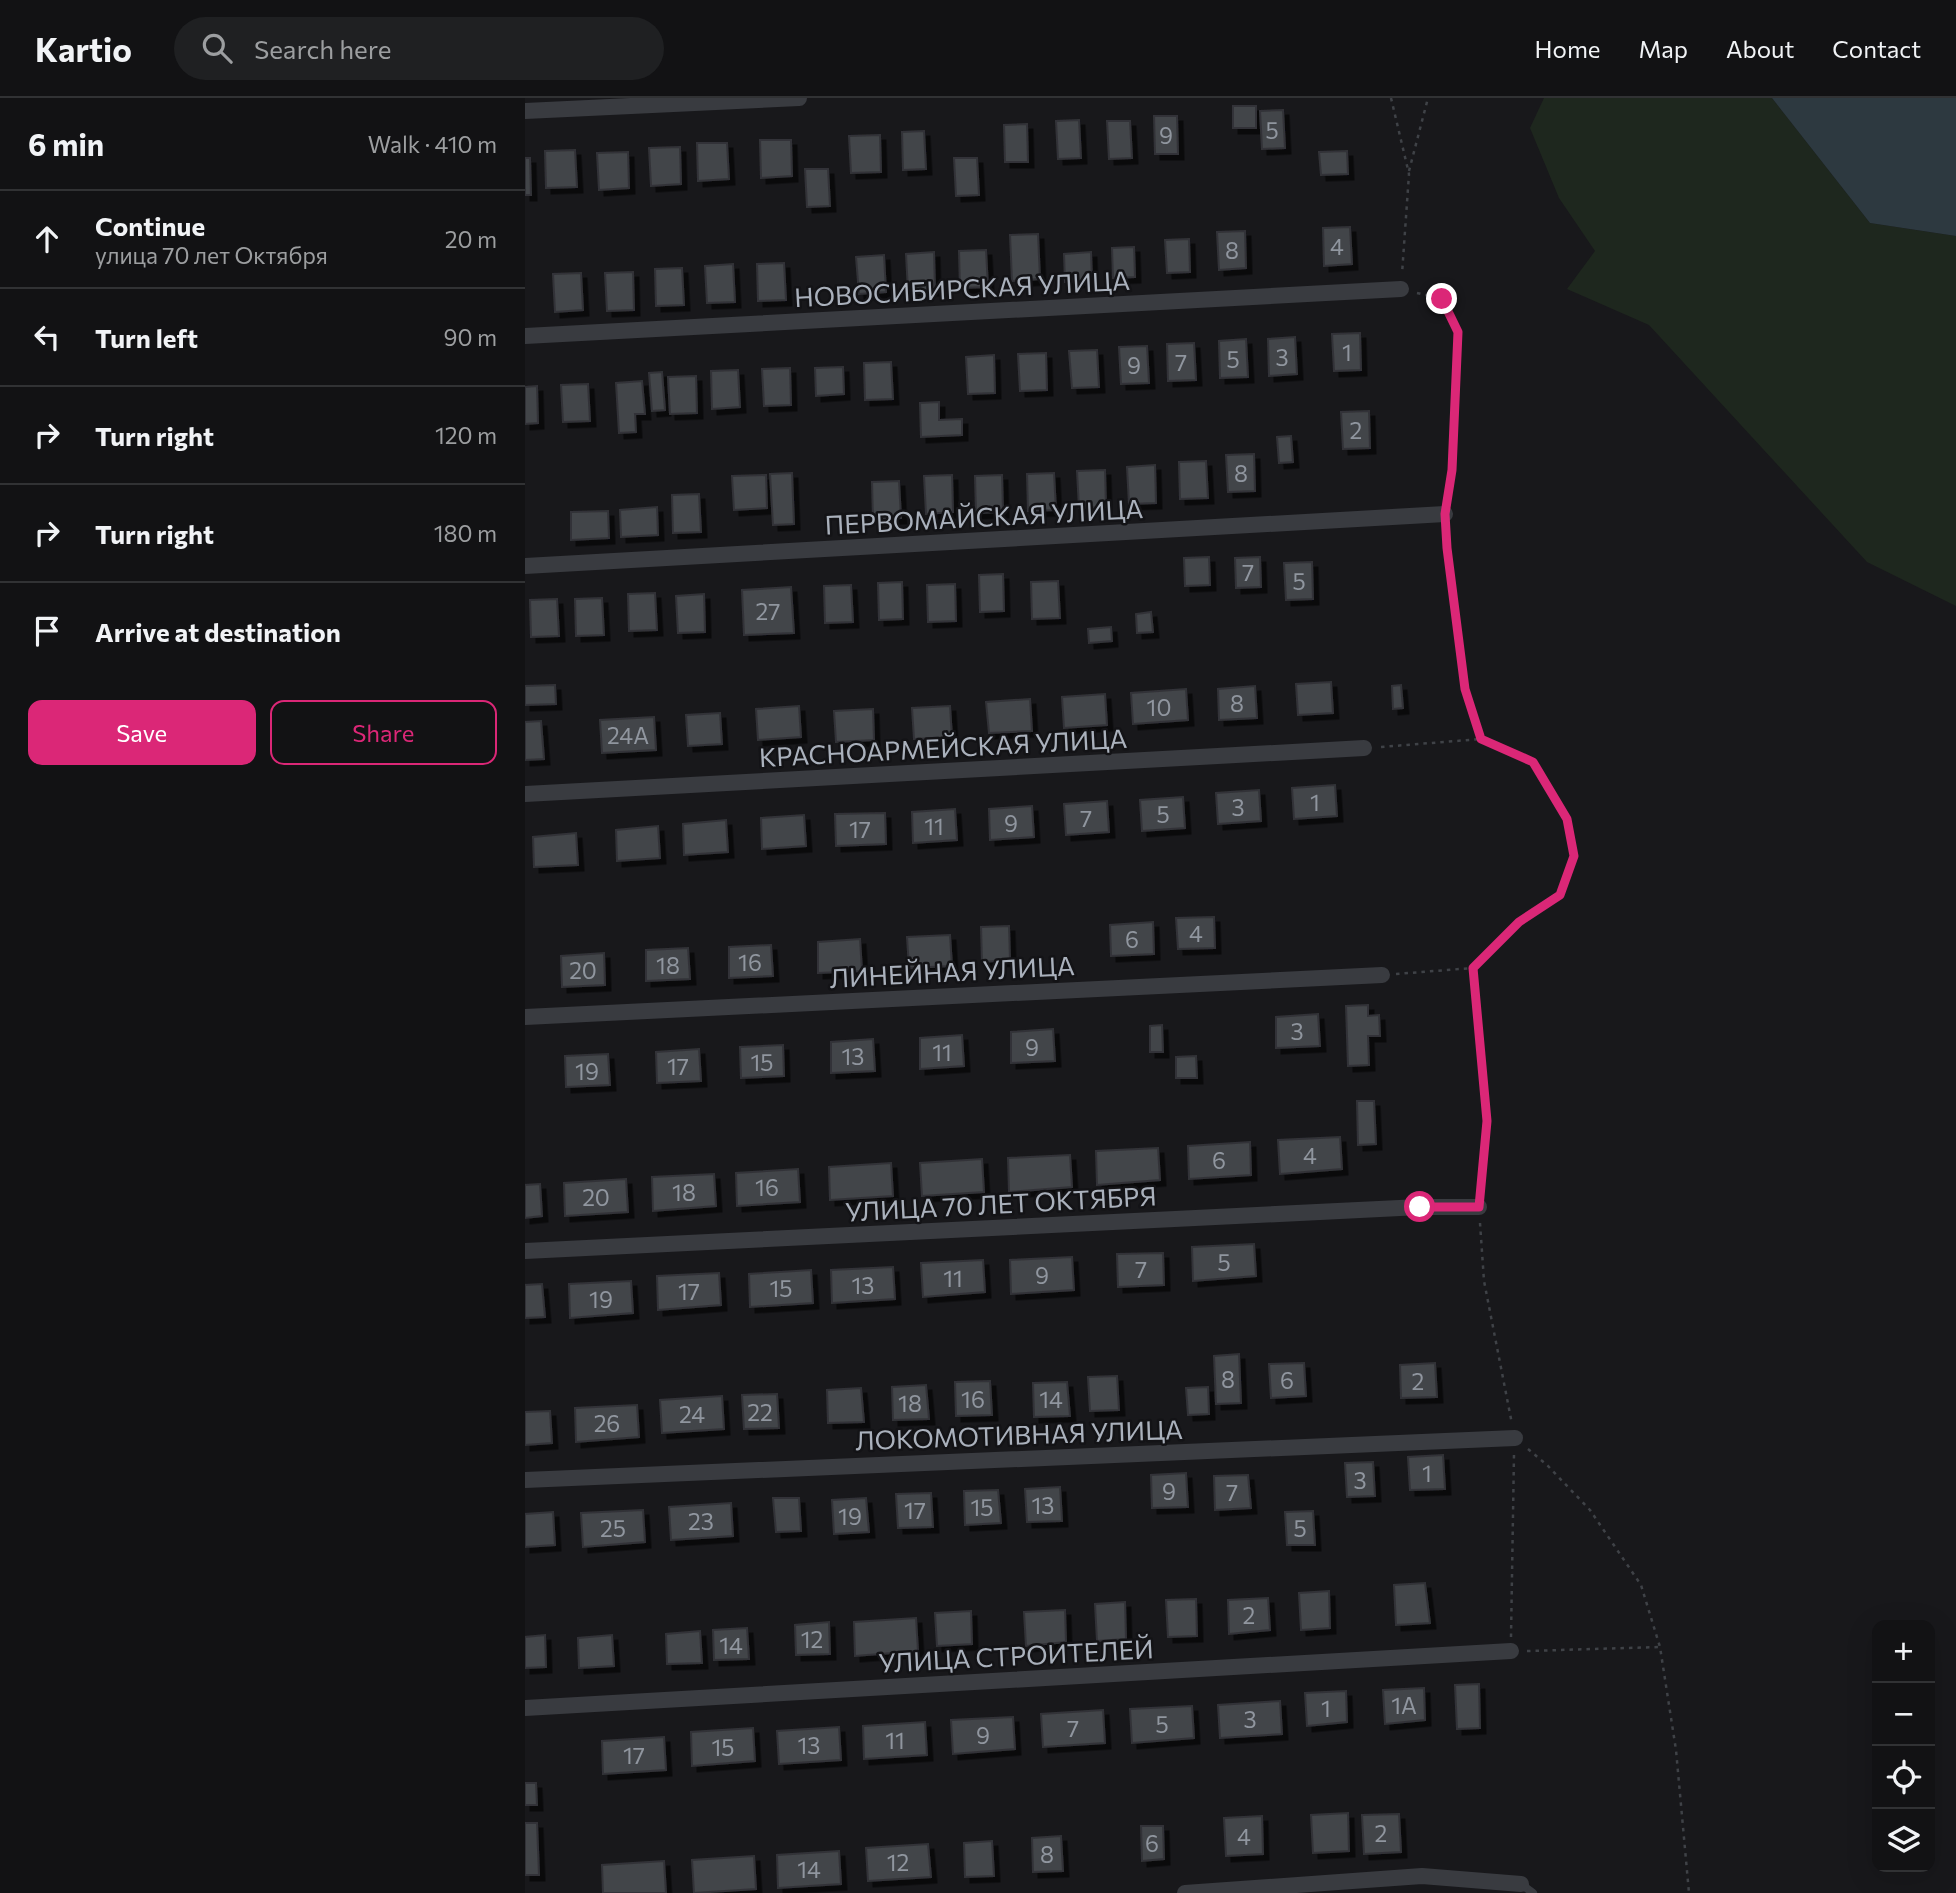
<!DOCTYPE html>
<meta charset="utf-8">
<style>
:root{--surface:#121214;--page:#1f2022;--text:#f1f3f6;--muted:#9c9ea0;--line:#313234;--accent:#db2777}
body{margin:0;font-family:Commissioner,sans-serif;background:var(--page);color:var(--text)}
.controls{position:absolute;right:21px;bottom:21px;display:grid;overflow:hidden;border-radius:14px;box-shadow:0 7px 28px #0002}
.controls button{width:63px;height:63px;display:grid;place-items:center;padding:0;border:0;border-bottom:2px solid var(--line);background:var(--surface);color:var(--text);font:35px sans-serif}
.stop{position:absolute;width:21px;height:21px;margin:-16px;border:5px solid #db2777;border-radius:50%;background:#fff}
.stop.end{background:#db2777;border-color:#fff;box-shadow:0 2px 7px #0008}
.list{margin:0;padding:0;list-style:none}
h2{display:flex;justify-content:space-between;align-items:center;height:91px;margin:0;padding:0 28px;font-size:30px}
h2 small{font-size:23px;font-weight:400;color:var(--muted)}
.list li{display:grid;grid-template-columns:46px 1fr auto;gap:21px;align-items:center;box-sizing:border-box;height:98px;padding:0 28px;border-top:2px solid var(--line)}
.list b{display:block;font-size:26px;white-space:nowrap}
.list p{margin:0;font-size:23px;white-space:nowrap;color:var(--muted)}
.list em{font-size:23px;font-style:normal;color:var(--muted)}
.actions{display:flex;gap:14px;padding:21px 28px}
.actions a{flex:1;padding:16px 0;border:2px solid var(--accent);border-radius:14px;text-align:center;font-size:24px;color:var(--accent)}
.actions .main{background:var(--accent);color:#fff}
.icon{flex:none;width:38px;height:38px;fill:none;stroke:currentColor;stroke-width:2;stroke-linecap:round;stroke-linejoin:round}
.map{position:relative;flex:none;width:1431px;height:1795px;overflow:hidden}
header{display:flex;align-items:center;gap:42px;box-sizing:border-box;height:98px;padding:0 35px;background:var(--surface);border-bottom:2px solid var(--line)}
header strong{font-size:33px}
nav{display:flex;gap:38px;margin-inline-start:auto;font-size:24px}
.search{width:490px;height:63px;background:var(--page);display:flex;align-items:center;gap:18px;box-sizing:border-box;padding:0 24px;border-radius:38px;color:var(--muted);font-size:26px}
main{display:flex}
aside{flex:1;background:var(--surface)}
.map>svg:first-child{display:block}
.green{fill:#1e271e}
.water{fill:#2d3940}
.building{fill:#424448;stroke:#323337;stroke-width:2;filter:url(#shadow)}
.lines{fill:none;stroke-linecap:round;stroke-linejoin:round}
.path{stroke:#3f4247;stroke-width:2.5;stroke-dasharray:3.5 5;stroke-linecap:butt}
.lane{stroke:#393b40;stroke-width:8}
.street{stroke:#393b40;stroke-width:16}
.route{stroke:#db2777;stroke-width:9}
.labels{text-anchor:middle;dominant-baseline:central;stroke-width:5;stroke-linejoin:round;paint-order:stroke}
.number-label{font-size:23px;fill:#90969f}
.street-label{font-size:26px;fill:#aab1bc;stroke:#131316}
</style>
<header>
<strong>Kartio</strong>
<div class="search"><svg class="icon" aria-label="search" viewBox="0 0 24 24"><circle cx="10" cy="10" r="6"/><path d="M15 15l6 6"/></svg>Search here</div>
<nav><a>Home</a><a>Map</a><a>About</a><a>Contact</a></nav>
</header>
<main>
<aside>
<h2>6 min<small>Walk · 410 m</small></h2>
<ul class="list">
<li><svg class="icon" aria-label="ahead" viewBox="0 0 24 24"><path d="M12 20V5M6 11l6-6 6 6"/></svg><div><b>Continue</b><p>улица 70 лет Октября</p></div><em>20 m</em></li>
<li><svg class="icon" aria-label="left" viewBox="0 0 24 24"><path d="M17 20v-9H6M10 6l-5 5 5 5"/></svg><div><b>Turn left</b></div><em>90 m</em></li>
<li><svg class="icon" aria-label="right" viewBox="0 0 24 24"><path d="M7 20v-9h11M14 6l5 5-5 5"/></svg><div><b>Turn right</b></div><em>120 m</em></li>
<li><svg class="icon" aria-label="right" viewBox="0 0 24 24"><path d="M7 20v-9h11M14 6l5 5-5 5"/></svg><div><b>Turn right</b></div><em>180 m</em></li>
<li><svg class="icon" aria-label="arrive" viewBox="0 0 24 24"><path d="M6 21V4h12l-3 4 3 4H6"/></svg><div><b>Arrive at destination</b></div></li>
</ul>
<div class="actions"><a class="main">Save</a><a>Share</a></div>
</aside>
<div class="map">
<svg width="1431" height="1795" viewBox="0 0 1431 1795">
<defs>
<filter id="shadow"><feDropShadow dx="5.5" dy="5.5" stdDeviation="0" flood-color="#0009"/></filter>
</defs>
<rect width="100%" height="100%" fill="#18181b"/>
<!-- green -->
<path class="green" d="M1019,0H1247L1345,125L1431,138V508L1342,464L1124,227L1042,191L1070,153L1034,100L1005,30Z"/>
<!-- water -->
<path class="water" d="M1247,0H1431V138L1345,125Z"/>
<!-- building -->
<g class="building">
<rect x="708" y="8" width="23" height="22"/>
<path d="M758,12L760,50L737,51L735,13Z"/>
<path d="M629,18H652L653,56H630Z"/>
<path d="M554,22L556,60L533,61L531,23Z"/>
<path d="M582,23H605L607,60L584,61Z"/>
<path d="M502,26L503,64H480L479,27Z"/>
<path d="M399,33L401,71L378,72L377,34Z"/>
<path d="M355,37L356,74L326,75L324,38Z"/>
<path d="M235,42H266L267,78L236,80Z"/>
<path d="M172,45H202L204,81L173,83Z"/>
<path d="M155,49L156,86L126,88L124,50Z"/>
<path d="M50,52L52,89L21,90L20,53Z"/>
<path d="M822,53L823,76L796,77L794,54Z"/>
<path d="M103,54L104,90L74,92L72,55Z"/>
<path d="M0,60H5L6,97H0Z"/>
<path d="M429,60H452L454,97L431,98Z"/>
<path d="M280,71H303L305,108L282,109Z"/>
<path d="M825,129L827,166L799,168L798,130Z"/>
<path d="M720,133L721,170L694,172L692,134Z"/>
<path d="M513,136L515,181L487,183L485,137Z"/>
<path d="M664,141L665,174L642,175L640,142Z"/>
<path d="M609,149L610,179L588,180L587,150Z"/>
<path d="M461,152L463,189L435,190L434,153Z"/>
<path d="M409,154L410,192L383,193L381,156Z"/>
<path d="M566,154L567,183L540,184L539,156Z"/>
<path d="M359,157L361,194L334,196L331,159Z"/>
<path d="M259,165L261,202L233,203L232,166Z"/>
<path d="M208,166L210,204L182,205L180,168Z"/>
<path d="M157,170L159,207L131,208L130,171Z"/>
<path d="M108,174L109,212L82,213L80,175Z"/>
<path d="M56,175L58,212L30,214L28,176Z"/>
<path d="M835,235L836,272L809,273L807,236Z"/>
<path d="M770,239L772,276L744,278L743,241Z"/>
<path d="M721,241L723,279L695,280L694,243Z"/>
<path d="M669,245L671,282L643,283L642,246Z"/>
<path d="M622,248L624,285L596,286L594,249Z"/>
<path d="M572,252L574,289L547,290L544,253Z"/>
<path d="M521,255L522,292L495,293L493,256Z"/>
<path d="M469,257L470,295L443,296L441,259Z"/>
<path d="M366,264L368,301L340,302L339,265Z"/>
<path d="M318,269L319,296L291,298L290,270Z"/>
<path d="M265,270L266,307L239,308L237,271Z"/>
<path d="M213,272L215,309L187,311L186,273Z"/>
<path d="M137,274L140,312L127,313L124,275Z"/>
<path d="M171,278L172,315L145,316L143,279Z"/>
<path d="M117,283L120,316H110L111,334L94,335L91,285Z"/>
<path d="M63,286L65,323L38,324L36,287Z"/>
<path d="M12,288L13,325L0,326V289Z"/>
<path d="M414,304V322L437,321V337L396,339L395,305Z"/>
<path d="M844,313L845,350L818,351L816,314Z"/>
<path d="M766,338L768,364L754,365L752,339Z"/>
<path d="M729,356L730,393L703,394L701,357Z"/>
<path d="M681,363L683,400L655,401L654,364Z"/>
<path d="M630,367L631,405L604,406L602,369Z"/>
<path d="M580,372L581,409L554,410L552,373Z"/>
<path d="M267,375L269,426L248,427L245,376Z"/>
<path d="M529,375L531,412L503,413L502,376Z"/>
<path d="M241,377L242,410L209,412L207,378Z"/>
<path d="M427,377L428,414L401,416L399,378Z"/>
<path d="M477,377L478,414L451,415L450,378Z"/>
<path d="M374,383L376,420L348,421L347,384Z"/>
<path d="M174,396L176,434L148,435L147,397Z"/>
<path d="M132,409L133,437L96,439L95,412Z"/>
<path d="M83,413L84,440L46,442V414Z"/>
<path d="M684,459L685,487L660,488L659,460Z"/>
<path d="M735,459L736,489L711,490L710,460Z"/>
<path d="M787,464L788,501L761,502L759,465Z"/>
<path d="M478,476L479,513L455,514L454,477Z"/>
<path d="M533,483L535,520L507,521L506,484Z"/>
<path d="M377,484L378,521L354,522L353,485Z"/>
<path d="M430,486L431,523L403,524L402,487Z"/>
<path d="M326,487L328,524L300,525L299,488Z"/>
<path d="M266,489L269,535L219,537L217,492Z"/>
<path d="M130,495L132,532L104,533L103,496Z"/>
<path d="M179,496L180,534L153,535L151,498Z"/>
<path d="M77,500L79,537L51,538L50,501Z"/>
<path d="M32,501L34,538L6,539L5,502Z"/>
<path d="M626,514L628,534L612,535L611,516Z"/>
<path d="M586,529L587,543L564,545L563,531Z"/>
<path d="M806,584L808,615L773,617L771,586Z"/>
<path d="M30,587L31,606L0,607V588Z"/>
<path d="M876,587L878,610L868,611L867,588Z"/>
<path d="M730,588L732,620L694,622L693,591Z"/>
<path d="M661,591L663,622L608,626L606,595Z"/>
<path d="M580,596L582,627L539,630L537,599Z"/>
<path d="M505,601L507,633L464,635L461,604Z"/>
<path d="M274,608L276,639L233,642L231,611Z"/>
<path d="M425,608L427,639L389,641L387,610Z"/>
<path d="M348,611L349,642L311,644L309,613Z"/>
<path d="M195,615L197,646L163,648L161,617Z"/>
<path d="M129,619L131,652L77,655L75,622Z"/>
<path d="M16,623L19,661L0,662V624Z"/>
<path d="M810,687L812,718L769,721L767,690Z"/>
<path d="M734,692L736,723L693,726L691,695Z"/>
<path d="M658,699L660,730L617,733L615,702Z"/>
<path d="M582,703L584,734L541,737L539,706Z"/>
<path d="M507,708L509,739L465,742L464,711Z"/>
<path d="M430,711L432,742L388,745L387,714Z"/>
<path d="M360,715L361,746L311,748L310,716Z"/>
<path d="M279,717L281,748L237,751L236,720Z"/>
<path d="M201,722L203,754L159,757L158,726Z"/>
<path d="M133,728L135,760L92,763L91,732Z"/>
<path d="M51,735L53,767L9,769L8,739Z"/>
<path d="M689,819L690,850L653,851L651,820Z"/>
<path d="M628,824L629,856L586,858L585,827Z"/>
<path d="M484,828L485,862L457,864L456,829Z"/>
<path d="M425,837L427,868L384,870L382,839Z"/>
<path d="M335,841L337,873L293,875V844Z"/>
<path d="M246,847L248,878L204,880V849Z"/>
<path d="M163,850L165,881L121,883V852Z"/>
<path d="M79,855L80,887L37,889L36,858Z"/>
<path d="M843,907V918L854,917L855,938H843L844,967L823,968L821,908Z"/>
<path d="M793,916L795,948L751,950V919Z"/>
<path d="M637,927L638,954H625V928Z"/>
<path d="M528,931L530,963L486,965V934Z"/>
<path d="M437,937L439,968L395,971V940Z"/>
<path d="M348,941L350,973L306,975V944Z"/>
<path d="M258,947L259,978L216,980L215,949Z"/>
<path d="M174,951L176,983L132,985L131,954Z"/>
<path d="M83,956L85,987L41,989L40,958Z"/>
<path d="M671,958L672,980H651V959Z"/>
<path d="M832,1003H849L851,1046L833,1047Z"/>
<path d="M815,1039L817,1071L755,1076L753,1042Z"/>
<path d="M725,1044L726,1077L664,1081L663,1048Z"/>
<path d="M633,1050L635,1082L572,1087L571,1053Z"/>
<path d="M545,1057L547,1089L484,1094L483,1060Z"/>
<path d="M457,1061L459,1094L397,1098L395,1065Z"/>
<path d="M366,1065L368,1098L305,1102L304,1069Z"/>
<path d="M273,1071L275,1104L212,1108L211,1075Z"/>
<path d="M189,1076L191,1108L128,1113L127,1079Z"/>
<path d="M101,1081L103,1114L40,1118L39,1085Z"/>
<path d="M15,1086L17,1118L0,1120V1087Z"/>
<path d="M729,1146L731,1178L668,1183L667,1149Z"/>
<path d="M638,1155L639,1187L593,1189L592,1156Z"/>
<path d="M547,1159L549,1192L486,1196L485,1162Z"/>
<path d="M458,1162L460,1194L398,1199L396,1165Z"/>
<path d="M368,1169L370,1201L307,1205L306,1172Z"/>
<path d="M286,1172L288,1205L225,1209L224,1176Z"/>
<path d="M194,1175L196,1207L133,1212L132,1178Z"/>
<path d="M106,1183L108,1215L45,1220L44,1186Z"/>
<path d="M17,1186L20,1219L0,1220V1187Z"/>
<path d="M714,1256L716,1305L691,1306L689,1258Z"/>
<path d="M779,1265L781,1298L746,1300L744,1266Z"/>
<path d="M910,1265L912,1299L876,1300L875,1267Z"/>
<path d="M592,1278L594,1312L565,1313L563,1279Z"/>
<path d="M465,1283L467,1317L431,1318L430,1284Z"/>
<path d="M542,1284L545,1318L509,1319L508,1285Z"/>
<path d="M401,1287L404,1321L368,1322L367,1289Z"/>
<path d="M683,1289L684,1316L663,1317L661,1290Z"/>
<path d="M336,1290L339,1324L303,1325L302,1292Z"/>
<path d="M252,1296L254,1330L219,1331L217,1297Z"/>
<path d="M197,1298L199,1331L137,1335L135,1302Z"/>
<path d="M112,1307L114,1339L51,1344L50,1310Z"/>
<path d="M25,1313L27,1345L0,1347V1314Z"/>
<path d="M918,1357L920,1391L885,1392L883,1359Z"/>
<path d="M848,1364L850,1398L822,1399L820,1365Z"/>
<path d="M661,1375L663,1409L627,1410L626,1377Z"/>
<path d="M723,1377L726,1410L690,1412L689,1378Z"/>
<path d="M535,1389L537,1423L502,1424L500,1391Z"/>
<path d="M473,1392L476,1425L440,1427L439,1393Z"/>
<path d="M406,1395L408,1429L373,1430L371,1396Z"/>
<path d="M248,1400H274L276,1433L251,1434Z"/>
<path d="M341,1400L344,1434L309,1436L307,1402Z"/>
<path d="M206,1405L208,1438L146,1442L144,1409Z"/>
<path d="M118,1412L120,1444L58,1449L56,1415Z"/>
<path d="M788,1413L790,1447H762L760,1414Z"/>
<path d="M28,1414L30,1447L0,1449V1416Z"/>
<path d="M900,1485L905,1525L871,1527L869,1487Z"/>
<path d="M804,1493L805,1530L776,1532L774,1495Z"/>
<path d="M743,1500L745,1532L704,1536L703,1502Z"/>
<path d="M671,1501L672,1538L643,1539L641,1502Z"/>
<path d="M600,1504L601,1541L572,1543L570,1506Z"/>
<path d="M540,1512L541,1544L501,1548L499,1514Z"/>
<path d="M446,1513L447,1546L412,1548L410,1515Z"/>
<path d="M391,1520L393,1553L330,1558L329,1524Z"/>
<path d="M304,1524L305,1556L271,1557L270,1527Z"/>
<path d="M222,1530L224,1561L189,1562L188,1532Z"/>
<path d="M175,1533L177,1565L142,1566L141,1536Z"/>
<path d="M20,1537L21,1569L0,1570V1539Z"/>
<path d="M87,1537L89,1568L54,1570L53,1540Z"/>
<path d="M954,1586L955,1630L932,1631L930,1587Z"/>
<path d="M899,1590L900,1622L860,1626L858,1592Z"/>
<path d="M821,1593L822,1624L782,1628L780,1595Z"/>
<path d="M755,1603L757,1636L695,1640L693,1607Z"/>
<path d="M667,1608L669,1640L607,1645L605,1611Z"/>
<path d="M578,1612L580,1645L518,1649L516,1616Z"/>
<path d="M488,1619L490,1651L428,1656L426,1622Z"/>
<path d="M400,1624L402,1657L339,1661L338,1628Z"/>
<path d="M314,1629L316,1662L254,1666L252,1633Z"/>
<path d="M228,1630L230,1663L167,1668L166,1634Z"/>
<path d="M139,1639L141,1672L78,1676L77,1643Z"/>
<path d="M0,1685H11L12,1707H0Z"/>
<path d="M823,1715L824,1753L788,1755L786,1717Z"/>
<path d="M874,1716L876,1754L839,1756L837,1717Z"/>
<path d="M737,1718L738,1756L701,1758L699,1720Z"/>
<path d="M0,1725H12L14,1777H0Z"/>
<path d="M616,1728H638L639,1761L617,1763Z"/>
<path d="M536,1738L538,1773L508,1774L507,1740Z"/>
<path d="M467,1743L469,1778L440,1779L439,1745Z"/>
<path d="M403,1746L406,1779L343,1783L341,1750Z"/>
<path d="M314,1753L316,1786L253,1790L252,1757Z"/>
<path d="M229,1758L231,1791L169,1795L167,1762Z"/>
<path d="M139,1763L141,1795H78L77,1767Z"/>
</g>
<g class="lines">
<!-- path -->
<g class="path">
<path d="M866,0L884,76L877,176"/>
<path d="M884,73L903,0"/>
<path d="M892,195L917,201L933,234L927,372L923,400"/>
<path d="M921,430L940,591L956,641"/>
<path d="M856,649L956,641L1008,664L1042,721L1049,758L1035,797L994,824L948,870L962,1023L955,1094"/>
<path d="M871,876L948,870"/>
<path d="M955,1125L959,1183L987,1326"/>
<path d="M1003,1351L1022,1367L1065,1412L1116,1487L1135,1549L1151,1652L1164,1795"/>
<path d="M986,1539L989,1356"/>
<path d="M1002,1553L1135,1549"/>
</g>
<!-- lane -->
<path class="lane" d="M996,1786L1008,1795"/>
<!-- street -->
<g class="street">
<path d="M0,13L274,0"/>
<path d="M0,238L876,191"/>
<path d="M0,468L920,416"/>
<path d="M0,696L839,650"/>
<path d="M0,919L857,877"/>
<path d="M0,1153L895,1109H954"/>
<path d="M0,1382L990,1340"/>
<path d="M0,1610L986,1553"/>
<path d="M660,1795L897,1778L996,1786"/>
</g>
</g>
<g class="lines">
<!-- route -->
<path class="route" d="M895,1109H954L962,1023L948,870L994,824L1035,797L1049,758L1042,721L1008,664L956,641L940,591L922,450L920,416L927,372L933,234L917,201"/>
</g>
<g class="labels">
<!-- number labels -->
<g class="number-label">
<text x="747" y="32">5</text>
<text x="641" y="37">9</text>
<text x="812" y="148">4</text>
<text x="707" y="152">8</text>
<text x="822" y="254">1</text>
<text x="757" y="259">3</text>
<text x="708" y="261">5</text>
<text x="656" y="264">7</text>
<text x="609" y="267">9</text>
<text x="831" y="332">2</text>
<text x="716" y="375">8</text>
<text x="723" y="474">7</text>
<text x="774" y="483">5</text>
<text x="243" y="513">27</text>
<text x="712" y="605">8</text>
<text x="634" y="609">10</text>
<text x="103" y="637">24А</text>
<text x="790" y="704">1</text>
<text x="713" y="709">3</text>
<text x="638" y="716">5</text>
<text x="561" y="720">7</text>
<text x="486" y="725">9</text>
<text x="409" y="728">11</text>
<text x="335" y="731">17</text>
<text x="671" y="835">4</text>
<text x="607" y="841">6</text>
<text x="225" y="864">16</text>
<text x="143" y="867">18</text>
<text x="58" y="872">20</text>
<text x="772" y="933">3</text>
<text x="507" y="949">9</text>
<text x="417" y="954">11</text>
<text x="328" y="958">13</text>
<text x="237" y="964">15</text>
<text x="153" y="968">17</text>
<text x="62" y="973">19</text>
<text x="785" y="1057">4</text>
<text x="694" y="1062">6</text>
<text x="242" y="1089">16</text>
<text x="159" y="1094">18</text>
<text x="71" y="1099">20</text>
<text x="699" y="1164">5</text>
<text x="616" y="1171">7</text>
<text x="517" y="1177">9</text>
<text x="428" y="1180">11</text>
<text x="338" y="1187">13</text>
<text x="256" y="1190">15</text>
<text x="164" y="1193">17</text>
<text x="76" y="1201">19</text>
<text x="703" y="1281">8</text>
<text x="762" y="1282">6</text>
<text x="893" y="1283">2</text>
<text x="448" y="1301">16</text>
<text x="526" y="1301">14</text>
<text x="385" y="1305">18</text>
<text x="235" y="1314">22</text>
<text x="167" y="1316">24</text>
<text x="82" y="1325">26</text>
<text x="902" y="1375">1</text>
<text x="835" y="1382">3</text>
<text x="644" y="1393">9</text>
<text x="707" y="1394">7</text>
<text x="518" y="1407">13</text>
<text x="457" y="1409">15</text>
<text x="390" y="1412">17</text>
<text x="325" y="1418">19</text>
<text x="176" y="1423">23</text>
<text x="88" y="1430">25</text>
<text x="775" y="1430">5</text>
<text x="724" y="1517">2</text>
<text x="287" y="1541">12</text>
<text x="206" y="1547">14</text>
<text x="879" y="1607">1А</text>
<text x="801" y="1610">1</text>
<text x="725" y="1621">3</text>
<text x="637" y="1626">5</text>
<text x="548" y="1630">7</text>
<text x="458" y="1637">9</text>
<text x="370" y="1642">11</text>
<text x="284" y="1647">13</text>
<text x="198" y="1649">15</text>
<text x="109" y="1657">17</text>
<text x="856" y="1735">2</text>
<text x="719" y="1738">4</text>
<text x="627" y="1745">6</text>
<text x="522" y="1756">8</text>
<text x="373" y="1764">12</text>
<text x="284" y="1771">14</text>
</g>
<!-- street labels -->
<g class="street-label">
<text transform="translate(437 190) rotate(-3)">НОВОСИБИРСКАЯ УЛИЦА</text>
<text transform="translate(459 418) rotate(-3)">ПЕРВОМАЙСКАЯ УЛИЦА</text>
<text transform="translate(418 649) rotate(-3)">КРАСНОАРМЕЙСКАЯ УЛИЦА</text>
<text transform="translate(427 873) rotate(-3)">ЛИНЕЙНАЯ УЛИЦА</text>
<text transform="translate(476 1105) rotate(-3)">УЛИЦА 70 ЛЕТ ОКТЯБРЯ</text>
<text transform="translate(494 1336) rotate(-2)">ЛОКОМОТИВНАЯ УЛИЦА</text>
<text transform="translate(491 1557) rotate(-3)">УЛИЦА СТРОИТЕЛЕЙ</text>
</g>
</g>
</svg>
<div class="controls">
<button>+</button>
<button>−</button>
<button><svg class="icon" aria-label="locate" viewBox="0 0 24 24"><circle cx="12" cy="12" r="6"/><path d="M12 2v4M12 18v4M2 12h4M18 12h4"/></svg></button>
<button><svg class="icon" aria-label="layers" viewBox="0 0 24 24"><path d="M12 4l9 5-9 5-9-5zM3 14l9 5 9-5"/></svg></button>
</div>
<div class="stop" style="left:895px;top:1109px"></div>
<div class="stop end" style="left:917px;top:201px"></div>
</div>
</main>
